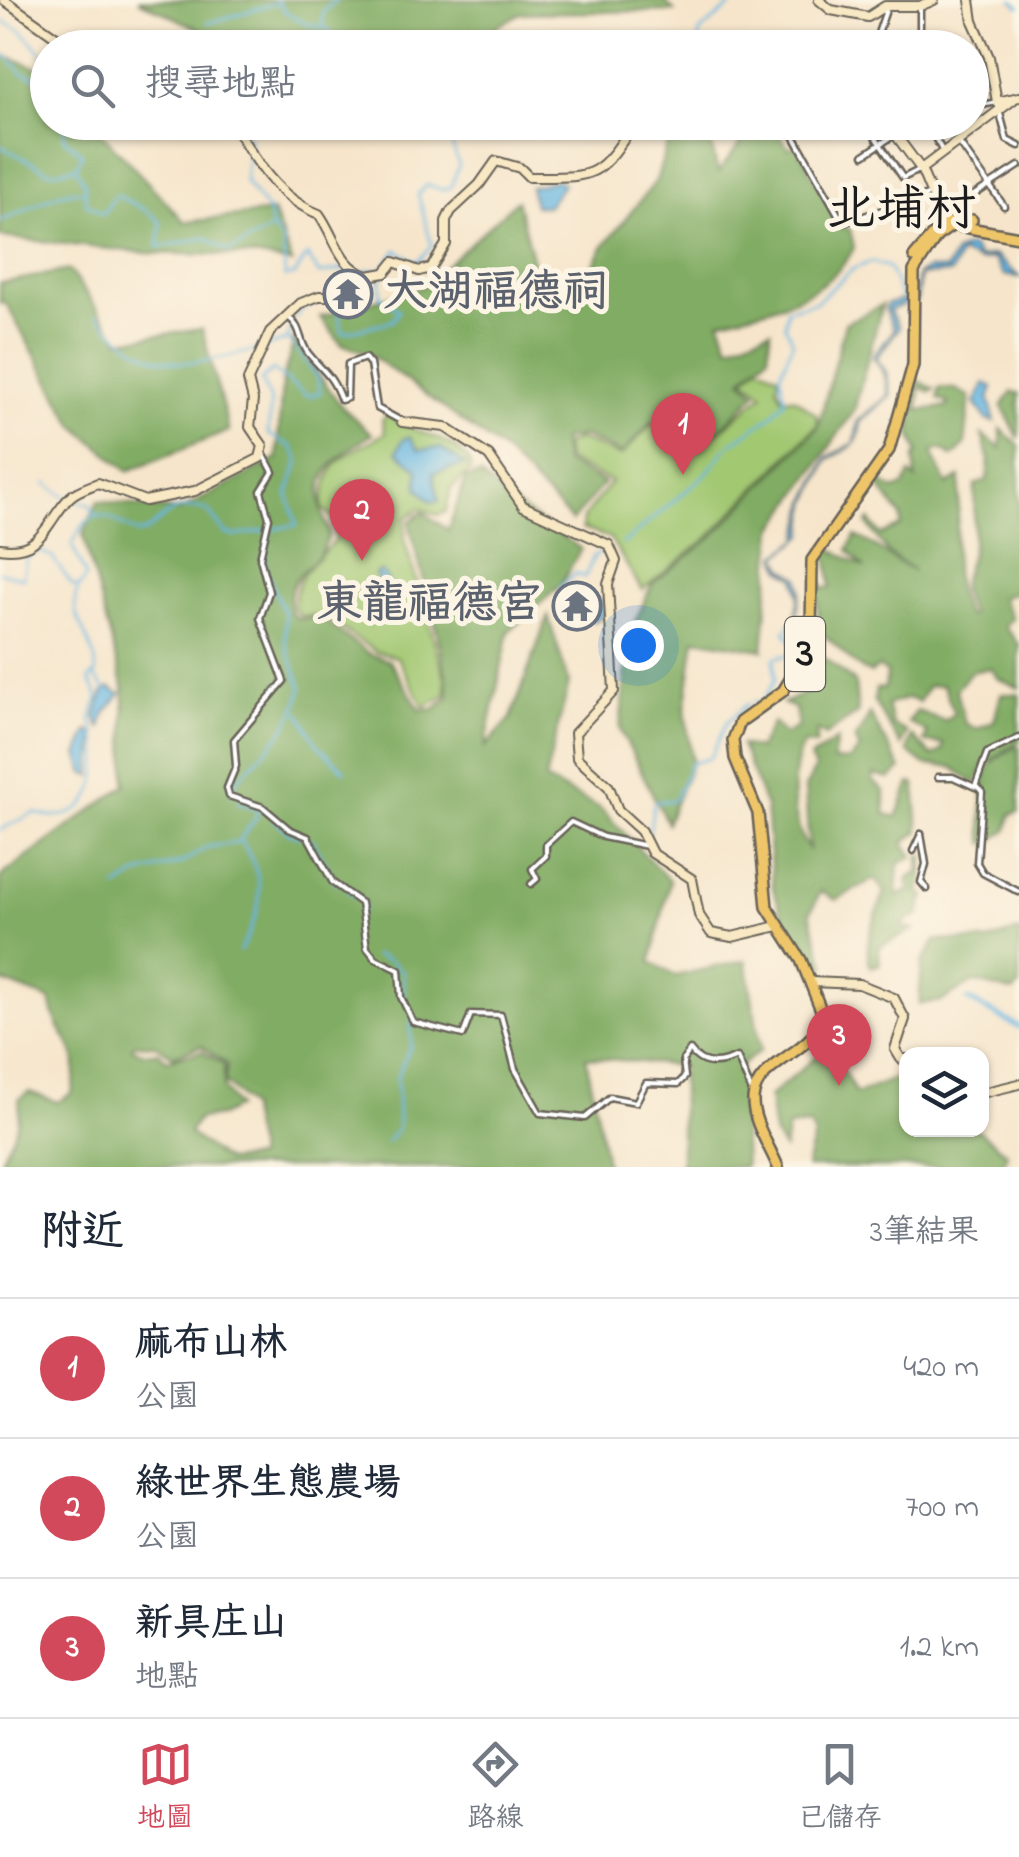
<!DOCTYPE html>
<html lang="zh-TW">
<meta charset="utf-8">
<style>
:root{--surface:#fff;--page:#f2f2f3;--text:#1f2937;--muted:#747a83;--line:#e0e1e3;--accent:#d1495b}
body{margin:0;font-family:"Indie Flower","LXGW WenKai TC",sans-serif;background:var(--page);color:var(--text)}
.controls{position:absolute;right:30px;bottom:30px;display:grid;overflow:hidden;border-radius:20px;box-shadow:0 2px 8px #0004}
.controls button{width:90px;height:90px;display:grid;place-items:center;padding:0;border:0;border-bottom:2px solid var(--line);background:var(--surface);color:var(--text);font:50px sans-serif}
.you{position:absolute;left:638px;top:645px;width:35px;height:35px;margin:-25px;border:8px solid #fff;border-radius:50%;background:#1a73e8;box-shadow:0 0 0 15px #1a73e833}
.badge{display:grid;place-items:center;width:65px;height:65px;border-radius:50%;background:var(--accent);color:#fff;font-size:32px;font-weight:700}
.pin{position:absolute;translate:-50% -82px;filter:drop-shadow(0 2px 5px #0008)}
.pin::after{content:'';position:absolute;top:52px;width:35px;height:30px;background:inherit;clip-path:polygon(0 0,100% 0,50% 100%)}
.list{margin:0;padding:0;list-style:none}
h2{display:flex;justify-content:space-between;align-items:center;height:130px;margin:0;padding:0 40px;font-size:42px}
h2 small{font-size:32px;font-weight:400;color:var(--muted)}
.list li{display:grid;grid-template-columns:65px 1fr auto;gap:30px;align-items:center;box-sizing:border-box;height:140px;padding:0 40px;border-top:2px solid var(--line)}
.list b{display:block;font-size:38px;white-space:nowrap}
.list p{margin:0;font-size:32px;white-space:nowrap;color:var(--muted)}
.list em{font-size:32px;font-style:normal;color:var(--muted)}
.icon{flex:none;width:55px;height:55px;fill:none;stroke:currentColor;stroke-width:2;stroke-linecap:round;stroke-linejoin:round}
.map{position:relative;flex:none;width:1019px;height:1167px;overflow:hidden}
.search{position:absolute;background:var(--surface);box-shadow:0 2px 8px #0004;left:30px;right:30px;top:30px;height:110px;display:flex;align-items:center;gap:25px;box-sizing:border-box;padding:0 35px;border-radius:55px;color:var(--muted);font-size:38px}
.sheet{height:550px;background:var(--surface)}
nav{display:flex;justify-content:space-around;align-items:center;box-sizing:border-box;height:140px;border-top:2px solid var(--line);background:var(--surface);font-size:28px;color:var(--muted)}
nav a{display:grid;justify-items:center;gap:5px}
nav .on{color:var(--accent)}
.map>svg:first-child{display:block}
.green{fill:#a2c872;stroke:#5f7247;stroke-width:2.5}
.forest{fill:#81ac64;stroke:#4e6440;stroke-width:2.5;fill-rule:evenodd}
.water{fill:#68b7e2;stroke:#426a7f;stroke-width:2.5}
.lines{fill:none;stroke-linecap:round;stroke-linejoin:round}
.stream{stroke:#68b7e2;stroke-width:2.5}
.canal{stroke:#68b7e2;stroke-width:5}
.street-casing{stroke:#686259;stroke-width:9}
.secondary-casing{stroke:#686259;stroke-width:12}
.primary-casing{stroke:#686259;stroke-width:14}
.street{stroke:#fff;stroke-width:4}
.secondary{stroke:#f8e8c3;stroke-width:8}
.primary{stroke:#eec569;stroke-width:9}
.labels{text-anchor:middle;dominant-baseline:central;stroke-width:10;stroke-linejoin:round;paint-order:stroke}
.shield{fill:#fcf5e5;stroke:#5f5d58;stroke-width:2.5}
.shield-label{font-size:42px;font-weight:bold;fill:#1c1c1c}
.worship-label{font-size:45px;font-weight:bold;fill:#5b616d;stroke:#fcf5e5;text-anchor:start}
.quarter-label{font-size:50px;fill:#1c1c1c;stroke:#fcf5e5}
</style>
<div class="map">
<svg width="1019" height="1167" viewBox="0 0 1019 1167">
<rect width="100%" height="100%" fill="#fcf5e5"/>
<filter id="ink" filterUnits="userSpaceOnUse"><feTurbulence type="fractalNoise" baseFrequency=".01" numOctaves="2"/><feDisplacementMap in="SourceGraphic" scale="20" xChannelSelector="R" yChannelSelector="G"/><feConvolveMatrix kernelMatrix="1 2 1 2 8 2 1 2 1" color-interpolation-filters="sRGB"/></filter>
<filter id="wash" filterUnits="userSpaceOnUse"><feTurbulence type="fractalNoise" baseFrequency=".0048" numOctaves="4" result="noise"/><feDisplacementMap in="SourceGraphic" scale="40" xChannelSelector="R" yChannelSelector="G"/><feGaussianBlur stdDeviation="2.25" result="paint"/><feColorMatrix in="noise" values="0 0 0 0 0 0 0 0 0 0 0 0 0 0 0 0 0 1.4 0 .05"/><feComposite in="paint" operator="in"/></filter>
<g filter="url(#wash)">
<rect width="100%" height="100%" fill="#f6e5cb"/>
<!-- green -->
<g class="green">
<path d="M759,365L779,375L777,386L782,397L795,398L816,414L818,424L707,539L642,590L610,538L582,529L583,518L611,482L566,460L564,445L579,439L620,456L652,424L698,450L763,394L745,379Z"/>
<path d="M388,414C412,436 450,433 470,463V471L451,489L446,512L437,515L420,508L405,519V542L446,681V695L424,707L397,657L376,652L323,616H300L294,609C295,569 313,567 336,539L332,518L322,507C328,454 344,458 385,433L382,420Z"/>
</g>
<!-- forest -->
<g class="forest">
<path d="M138,0H664L674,11L521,13L460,47L238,48Z"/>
<path d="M0,54L47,71L48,122L92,123L185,222L273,212L292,263L255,256L146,253L0,237Z"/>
<path d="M757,123L780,134L788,148L796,145L841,227L850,229L854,248C828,298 770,308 720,321L729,346L771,330L768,356L742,379L756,393L701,449L651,422L622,454L583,436L562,440L564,462L604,483L572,521L503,451L368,353L341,344L320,317L424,286L517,200L536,273L581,290L603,247L656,181L672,129L707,127L718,172Z"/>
<path d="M69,270L120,340L202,329L229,431L128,471L74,425L5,302L0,303V283Z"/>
<path d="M882,305L854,411L774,529L763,650L695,639L685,709L692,761L667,823L620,729L629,636L652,584L710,539L818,427L845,323Z"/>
<path d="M294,340L342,407L372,434C343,453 312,470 322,511C324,522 332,531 327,541C315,572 284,569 291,613L298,619L320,618L369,654L390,661L420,710L434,709L449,697C442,638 422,580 409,522L423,512L448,530L466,478L480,475L510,501L581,549L560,586L509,631L485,747L511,718L548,616L569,683L545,780L600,808L670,881L651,962L675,976L746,960L761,1050L740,1066L745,1167H681V1066L586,1057L607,1167H0C2,1144 22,1135 19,1099L29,1092L58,1102L72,1093C84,1039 58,1045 50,1000L0,981V877L126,785L124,689L83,535L98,501L179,511L277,459L282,383ZM135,1044L155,1045L173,1056L201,1046L227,1064L225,1082L249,1107C249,1126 258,1137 256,1158L226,1161L189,1133L198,1119L220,1116L237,1107L224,1089V1065L202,1051L167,1060L158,1052L141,1053L132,1048Z"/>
<path d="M916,379L934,389L931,392L920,387L918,410L947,407L948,403L938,399L939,388L956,389L970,397L965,445L953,457L941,449L932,452L947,485L960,477C961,523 944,575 967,616L971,614C953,578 965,584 971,552C975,532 974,506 975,485L987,480L989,461L982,435L1001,448V429L1019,446V591L1001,598L1012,619L1004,626L1019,644V688L997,678L991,668L971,672L956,690L965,723L977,729L994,721L1001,694H1019V741L984,765L976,784L952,767L925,765L907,751L912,736L932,756L943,750V744L924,742L927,733L908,722L917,711L945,721L954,713L943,685L928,686L919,702L908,698L887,705L893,725L907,732L901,746L874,702L876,689L885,688L887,673L878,667L871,673C851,667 838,643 819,632L816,570L824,589L831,587L828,561L823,556L828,547L865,568L848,550L855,536C877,543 891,562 914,571L889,554L867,524L869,520L881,535L901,526V516L876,483L879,480L894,490L904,486L910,474L916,479L914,458L918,452L911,434Z"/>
<path d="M1012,392L1019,393V439L1002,406Z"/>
<path d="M813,655L828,660L855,683L858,713L825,736L817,731L816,745L804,744C788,766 791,827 809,849L805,788L815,769L810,758L837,740L833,761L850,760L860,748L855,740L870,714L901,769L890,779L874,775L873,781L885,791V814L897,817L910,783L915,784L919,831L904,843L913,856L899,864L897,896L910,890L907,880L920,871L919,857L923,855L922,886L917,890L925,896L918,916L908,919L902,927L914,930L879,947L880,964L871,967C861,942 877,915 885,892L874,879L836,900L821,891L810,913L825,966L812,971L785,923L773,888L766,807L741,745L758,749L773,722L784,734L798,727L795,708L783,703L806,693L801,680Z"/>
<path d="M1019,746V812L1011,814L1007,831L985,844C980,830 982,785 987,771C993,758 1007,752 1019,746Z"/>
<path d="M1019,931V987L1013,992L973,982L942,1001L919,1004L922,963L936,940L988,941Z"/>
<path d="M821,1052L846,1075L856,1094L906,1074V1130H978L1007,1153L1003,1167H806L814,1135L809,1125L788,1127L784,1149L774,1135L769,1097Z"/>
</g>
<!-- water -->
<g class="water">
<path d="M556,180L564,184L547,206H534L530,187Z"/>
<path d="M966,247H971L978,258L994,255L1019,277L1004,275L993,258L980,261L960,253L951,273L920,275L917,300L889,310L899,328L876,358L886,372L891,396L860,422C862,445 847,449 828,459L808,503L804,535L778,556L784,568L799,577L801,591L794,623L799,597L795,577L782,570L777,556L799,539L807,502L827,458L855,443L858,421L889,395L884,372L873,356L894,330L885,310L887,304L915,297L918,274L929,269L946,270L955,253Z"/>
<path d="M985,383L993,387L989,399L995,422L987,420L975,403Z"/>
<path d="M410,437L418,450L441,448L465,465L433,473L439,501H431L418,488V469L397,452L403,439Z"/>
<path d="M382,571L402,606L397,612L375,574Z"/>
<path d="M586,595L601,600L605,616L593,621L589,618Z"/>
<path d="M109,688L121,694L105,713L101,728L95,718L103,693Z"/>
<path d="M88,731L95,735L92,776L85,774L78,755Z"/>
</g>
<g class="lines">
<!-- stream -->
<g class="stream">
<path d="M277,0L284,11L306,24L327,28L345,48"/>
<path d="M801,0H813"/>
<path d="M1013,0L1019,6"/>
<path d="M0,20L22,31L48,60"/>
<path d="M208,23L277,3"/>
<path d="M323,27V12L336,0"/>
<path d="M550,48L580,34L589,48"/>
<path d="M697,48L700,32L738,0"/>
<path d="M0,55L9,57L22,73L48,81"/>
<path d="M66,122L64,138L82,154L76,168L85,184L86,203L103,214L116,195C129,202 154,212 161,224L158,247L206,238L229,252L273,228L283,242L285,277L295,275L307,255L319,274L345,269L358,279"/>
<path d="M244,124L250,145"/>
<path d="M0,146L50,172L76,167"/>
<path d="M248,154L245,182L258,199"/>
<path d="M260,201L271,216L270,226"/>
<path d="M0,221C25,214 59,185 85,192"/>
<path d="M382,269L397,250L417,262L432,246L418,194L427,185L443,190L451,187L459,165L444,123"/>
<path d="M366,270H382"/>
<path d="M97,315C155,377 186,367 260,349"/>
<path d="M295,319L303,308L325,300L337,308L343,333L392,321L399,311L380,296L381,277"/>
<path d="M267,347L287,340"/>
<path d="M731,444L770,417L785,401L780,375L793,341L785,325L787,309L816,302L853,269L871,262L888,267L902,298"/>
<path d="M46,483L65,497"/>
<path d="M73,499L89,504L97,517"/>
<path d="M623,544L705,475L727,447"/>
<path d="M0,572L23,578L26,558L40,551L52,557L73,586L80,587L86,576L72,545C94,496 109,520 139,534C166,525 164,500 207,510L225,533L234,536L297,525L288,495L299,461L292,447L268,434L271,401L261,380L273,370L307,396L320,393L318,378L288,339L291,324"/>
<path d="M560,587L576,573L585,577L594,556L606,549"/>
<path d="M78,589C64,619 102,645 95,677L106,691"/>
<path d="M765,697L775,680L774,658L798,653L785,631L793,622"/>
<path d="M753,702L761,701"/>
<path d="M298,710L317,744L345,771"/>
<path d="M232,794L231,787C262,750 290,738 302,688L285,643V614L264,566L269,534"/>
<path d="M238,802L263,810"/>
<path d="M273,818L289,833L304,837"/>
<path d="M0,830L34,813C99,831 107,765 91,719L98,697L89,679L95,674"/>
<path d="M312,839L337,884"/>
<path d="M648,839L654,802L675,800L690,764L710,758L727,722L748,704"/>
<path d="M117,888L139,874L184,862L207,847L237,843L256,818L257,807"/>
<path d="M347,891L361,899L364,910"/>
<path d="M240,951C262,909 269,883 241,841"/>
<path d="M375,955L387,960"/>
<path d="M390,961L403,972L404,999"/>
<path d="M386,1142L398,1128L397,1077L411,1045V1021"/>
</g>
<!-- canal -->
<path class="canal" d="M968,1000L1019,1027"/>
</g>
</g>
<g filter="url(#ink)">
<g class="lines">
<!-- street casing -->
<g class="street-casing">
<g id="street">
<path d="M920,7V48"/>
<path d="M873,48L886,10"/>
<path d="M972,107L997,102L1007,140L1019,146"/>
<path d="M816,122L794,136L843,223L931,194"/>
<path d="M865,122L903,178L919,170"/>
<path d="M926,122L943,152"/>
<path d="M958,141L1004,206"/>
<path d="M864,155L914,122"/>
<path d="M941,216L1019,166"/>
<path d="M288,317C303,328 298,340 308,353C324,373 331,373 341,400L347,398L348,364L365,358L370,364L377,408L401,421"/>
<path d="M264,455L273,472L261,491L269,518L260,558L269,592L260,618L284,681L234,740L236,766L227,788L229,796L263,807L289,829L308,837L333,883L361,903L367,948L376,959L399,970L401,997L413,1022L463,1035L471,1014L501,1015L515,1069L540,1113L585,1118L610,1097L636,1102L646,1083L678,1084L685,1077L683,1060L690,1050C702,1067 720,1065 737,1057L753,1094"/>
<path d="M938,777H953L975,787L987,753L1019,738"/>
<path d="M977,786L982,792L977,863L983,873L1019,892"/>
<path d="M921,834L926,864L921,882L927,889"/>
<path d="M913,851L921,834"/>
<path d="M531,884L537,879L532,869L546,856V845L571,822L603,837L647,846"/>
</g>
</g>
<!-- secondary casing -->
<g class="secondary-casing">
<g id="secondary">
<path d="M4,0L72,48"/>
<path d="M819,0L831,10L868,17L885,6H920L934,0"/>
<path d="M970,0L973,21L989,57L997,102L1019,97"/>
<path d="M232,122C255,160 277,198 319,214C335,236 339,267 368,276"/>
<path d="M886,122L921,169L944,224"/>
<path d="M921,169L1013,100"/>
<path d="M402,422L445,427L489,456L523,506L609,545L616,561L608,584L614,691L575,733L577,758L609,787L618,810L641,831L652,853L692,879L699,915L711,933L732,937L778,926"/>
<path d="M0,548C43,555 46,521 70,497C77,490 89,487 98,483L145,501L195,491L260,458L263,446L250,427L253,400L248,380L270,332L301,303L319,296H338L368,276L385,273L394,262L419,271L431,268L446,244V221L451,211L479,185L496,161L520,168L529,177C595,177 598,180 635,122"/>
<path d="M811,982L859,984L894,998L905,1019L895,1049L901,1059H906"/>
<path d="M982,1093L1019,1084"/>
</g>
</g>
<!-- primary casing -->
<g class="primary-casing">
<g id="primary">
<path d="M914,257L943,223L972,220"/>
<path d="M778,1167C770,1147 752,1121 753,1099C755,1062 817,1052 823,1015L801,960L767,907L758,813L735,758L733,740L740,722L783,691L804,657L811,633L812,560L889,450L913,365L914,271L937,236L953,225L1019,237"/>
</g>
</g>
<!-- street -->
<use href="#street" class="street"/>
<!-- secondary -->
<use href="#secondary" class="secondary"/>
<!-- primary -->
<use href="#primary" class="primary"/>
</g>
</g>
<!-- icons -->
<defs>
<g id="temple-ring" transform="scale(2.5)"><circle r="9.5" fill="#fcf5e5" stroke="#6b7280" stroke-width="1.5"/><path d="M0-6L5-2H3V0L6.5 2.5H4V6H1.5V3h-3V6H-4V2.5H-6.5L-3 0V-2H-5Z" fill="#6b7280"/></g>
</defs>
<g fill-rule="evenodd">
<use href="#temple-ring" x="348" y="294"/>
<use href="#temple-ring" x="577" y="606"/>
</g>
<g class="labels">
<!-- shield labels -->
<rect class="shield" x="785" y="617" width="40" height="74" rx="8"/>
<g class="shield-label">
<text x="805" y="654">3</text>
</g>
<!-- worship labels -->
<g class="worship-label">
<text x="383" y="294">大湖福德祠</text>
<text x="542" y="606" text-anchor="end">東龍福德宮</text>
</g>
<!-- quarter labels -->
<g class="quarter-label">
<text x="901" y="211">北埔村</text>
</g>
</g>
</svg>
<div class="controls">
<button><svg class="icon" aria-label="layers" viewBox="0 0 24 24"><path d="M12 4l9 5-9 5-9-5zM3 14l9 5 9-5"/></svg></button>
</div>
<div class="you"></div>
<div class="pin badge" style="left:683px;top:475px">1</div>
<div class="pin badge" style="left:362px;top:561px">2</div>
<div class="pin badge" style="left:839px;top:1086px">3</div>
<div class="search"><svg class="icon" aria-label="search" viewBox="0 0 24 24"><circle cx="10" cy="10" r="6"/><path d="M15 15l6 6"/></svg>搜尋地點</div>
</div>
<section class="sheet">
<h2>附近<small>3筆結果</small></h2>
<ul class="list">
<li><span class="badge">1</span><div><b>麻布山林</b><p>公園</p></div><em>420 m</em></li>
<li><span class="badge">2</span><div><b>綠世界生態農場</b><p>公園</p></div><em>700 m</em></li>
<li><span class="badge">3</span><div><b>新具庄山</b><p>地點</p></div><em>1.2 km</em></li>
</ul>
</section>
<nav>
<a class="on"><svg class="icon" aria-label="map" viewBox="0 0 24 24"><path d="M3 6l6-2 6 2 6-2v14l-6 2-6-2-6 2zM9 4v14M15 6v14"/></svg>地圖</a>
<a><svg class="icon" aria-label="directions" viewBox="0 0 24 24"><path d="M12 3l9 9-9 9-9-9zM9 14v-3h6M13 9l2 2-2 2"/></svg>路線</a>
<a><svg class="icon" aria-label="saved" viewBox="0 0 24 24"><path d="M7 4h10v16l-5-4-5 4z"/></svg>已儲存</a>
</nav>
